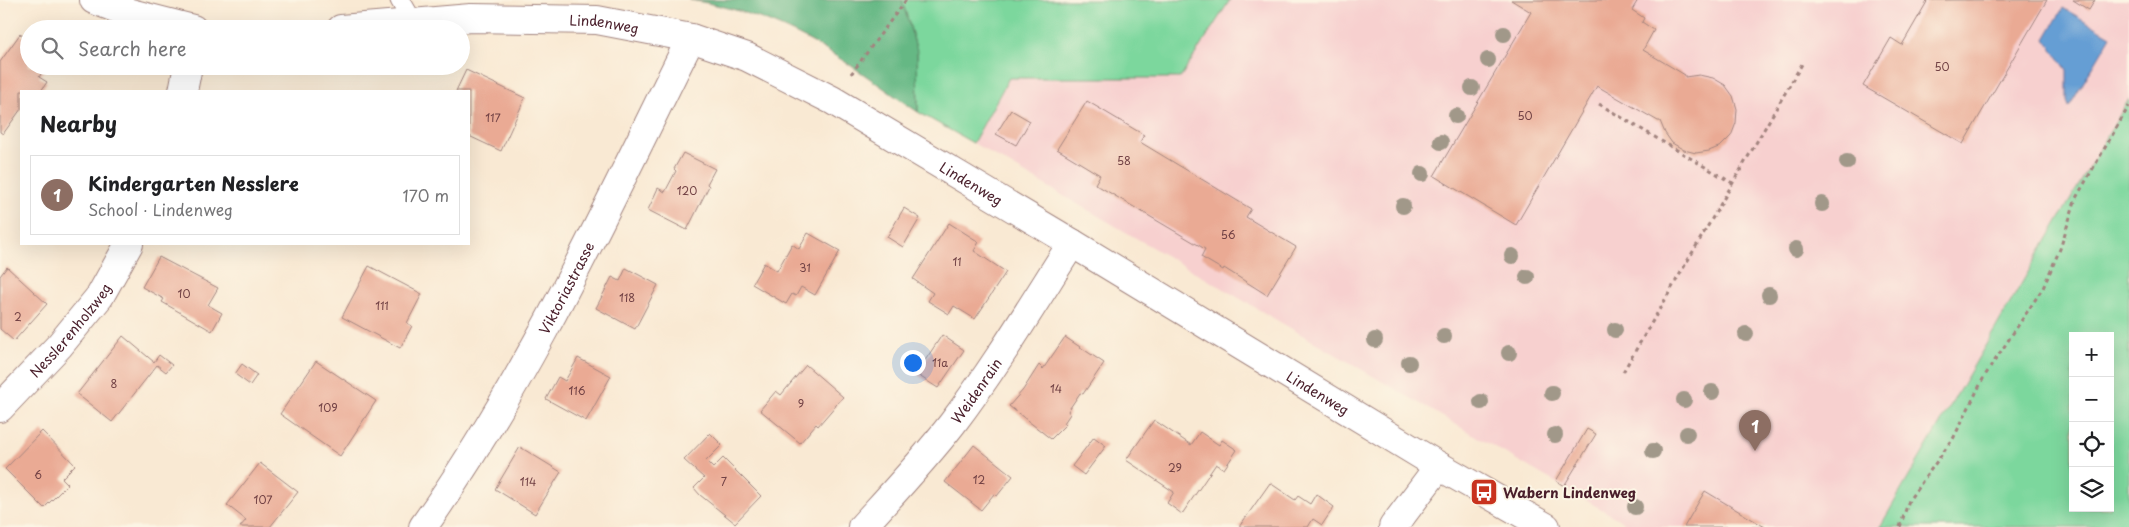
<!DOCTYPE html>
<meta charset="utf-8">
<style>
:root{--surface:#fff;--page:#f6f6f6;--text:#202124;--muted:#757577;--line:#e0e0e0;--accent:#db2777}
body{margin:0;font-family:"Playpen Sans",sans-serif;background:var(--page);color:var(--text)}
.controls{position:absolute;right:15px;bottom:15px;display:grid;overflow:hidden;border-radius:0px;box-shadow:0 5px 20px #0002}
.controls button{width:45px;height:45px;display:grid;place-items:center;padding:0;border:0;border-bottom:1px solid var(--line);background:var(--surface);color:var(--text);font:25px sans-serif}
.you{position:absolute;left:912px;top:362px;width:18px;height:18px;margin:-12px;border:4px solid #fff;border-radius:50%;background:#1a73e8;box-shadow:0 0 0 8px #1a73e833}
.badge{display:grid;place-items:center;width:32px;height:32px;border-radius:50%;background:var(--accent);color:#fff;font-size:16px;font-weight:700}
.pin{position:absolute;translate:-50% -41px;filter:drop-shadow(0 1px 2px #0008)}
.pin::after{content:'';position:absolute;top:26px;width:18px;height:15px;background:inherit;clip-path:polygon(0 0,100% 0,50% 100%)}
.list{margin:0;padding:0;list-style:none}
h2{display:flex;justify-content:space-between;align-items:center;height:65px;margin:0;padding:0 20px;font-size:21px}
h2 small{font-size:16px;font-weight:400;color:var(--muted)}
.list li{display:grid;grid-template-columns:32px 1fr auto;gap:15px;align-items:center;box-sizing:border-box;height:80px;margin:0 10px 10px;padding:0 10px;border:1px solid var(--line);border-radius:0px}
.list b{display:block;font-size:19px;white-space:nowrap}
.list p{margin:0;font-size:16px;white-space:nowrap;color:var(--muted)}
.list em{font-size:16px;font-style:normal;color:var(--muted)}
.icon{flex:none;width:28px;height:28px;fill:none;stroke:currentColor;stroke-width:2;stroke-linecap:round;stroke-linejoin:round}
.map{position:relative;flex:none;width:2129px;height:527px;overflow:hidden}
.search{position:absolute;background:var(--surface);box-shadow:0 5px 20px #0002;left:20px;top:20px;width:450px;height:55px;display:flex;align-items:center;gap:12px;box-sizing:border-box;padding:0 18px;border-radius:28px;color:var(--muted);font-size:19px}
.panel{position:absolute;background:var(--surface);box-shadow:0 5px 20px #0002;left:20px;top:90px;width:450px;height:155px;border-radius:0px}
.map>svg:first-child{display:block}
.built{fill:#f7d0cf}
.green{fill:#7cd79d;stroke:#637b64;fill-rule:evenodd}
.forest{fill:#65b884;stroke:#586c58}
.water{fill:#659ed4;stroke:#585e80}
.building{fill:#eaaa94}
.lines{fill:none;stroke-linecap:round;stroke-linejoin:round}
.lane-casing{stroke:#a2847f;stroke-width:21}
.street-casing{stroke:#a2847f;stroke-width:30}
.path{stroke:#a2847f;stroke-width:3;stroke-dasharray:4 4;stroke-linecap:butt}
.lane{stroke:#fff;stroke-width:19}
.street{stroke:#fff;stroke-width:28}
.tree{fill:#a19889}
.labels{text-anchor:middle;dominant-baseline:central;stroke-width:4;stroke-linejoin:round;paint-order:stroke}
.number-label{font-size:11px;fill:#724245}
.street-label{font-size:14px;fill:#4a1f2b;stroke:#fcf5e5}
.poi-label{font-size:14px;font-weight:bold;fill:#4a1f2b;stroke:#fcf5e5;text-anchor:start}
</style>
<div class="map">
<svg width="2129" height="527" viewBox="0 0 2129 527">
<rect width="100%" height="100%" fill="#fcf5e5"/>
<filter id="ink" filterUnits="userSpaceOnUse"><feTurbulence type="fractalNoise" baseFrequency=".02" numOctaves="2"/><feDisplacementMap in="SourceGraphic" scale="10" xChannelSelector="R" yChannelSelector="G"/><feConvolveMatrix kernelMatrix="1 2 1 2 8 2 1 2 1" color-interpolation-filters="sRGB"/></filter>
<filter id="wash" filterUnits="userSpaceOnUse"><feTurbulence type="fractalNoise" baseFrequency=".0096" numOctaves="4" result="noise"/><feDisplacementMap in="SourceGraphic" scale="20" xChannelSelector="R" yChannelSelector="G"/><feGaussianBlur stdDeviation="1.12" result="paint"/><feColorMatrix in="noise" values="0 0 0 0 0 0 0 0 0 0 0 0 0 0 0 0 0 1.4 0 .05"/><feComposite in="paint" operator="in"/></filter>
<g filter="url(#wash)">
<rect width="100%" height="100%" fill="#f9e9d3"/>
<!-- built -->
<path class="built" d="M1230,0H2129V99L1880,527H1632L973,143L1009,78H1180Z"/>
<!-- green -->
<g class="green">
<path d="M902,0H1230L1180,78H1009L973,143L918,112L917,51Z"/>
<path d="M2129,99V527H1880L1896,499ZM2073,336H2110V508H2073Z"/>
</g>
<!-- forest -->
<path class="forest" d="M690,0H902L917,51L918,112C888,92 860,70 829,52C787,26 738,7 690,0Z"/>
<!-- water -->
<path class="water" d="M2063,8L2111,36L2069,107L2067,100V70L2045,39Z"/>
<g id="blocks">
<!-- building -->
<g class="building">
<path d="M1511,0H1638L1632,10L1644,18L1642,22L1654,30L1643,50L1685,75V77L1699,75L1713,78L1725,85L1733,96L1737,109L1736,123L1731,136L1721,146L1709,151L1696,153L1684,150L1672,143L1665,133L1660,121H1658L1597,86L1516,225L1434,176L1531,12Z"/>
<path d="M1928,0H2047L1963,144L1863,86L1891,38L1902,45Z"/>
<path d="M2073,0H2095L2089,10Z"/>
<path d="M20,34L29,40V66H47L39,77L47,82L41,91H21V109L3,134L0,132V62Z"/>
<path d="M466,70L525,98L501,151L469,136V91H456Z"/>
<path d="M1087,101L1144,135L1140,142L1251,209L1246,217L1296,247L1267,295L1224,268L1223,270L1201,257L1205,249L1095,184L1100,175L1057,149Z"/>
<path d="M1011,110L1030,121L1016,145L996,134Z"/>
<path d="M683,153L715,169L707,184L709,186L687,230L648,210L658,188L665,192L676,171L674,169Z"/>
<path d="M904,208L920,218L903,247L887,237Z"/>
<path d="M949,223L979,242L974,251L1006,272L975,319L954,306L949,314L928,301L933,293L913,279Z"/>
<path d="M808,233L840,251L815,295L801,287L796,296L792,294L786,304L752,284L764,263L777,271L792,244L799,249Z"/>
<path d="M159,257L218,288L208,305L222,313L212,331L162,302L164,299L142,287Z"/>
<path d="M369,266L422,294L407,323L412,326L400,348L342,317Z"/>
<path d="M7,267L47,304L14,341L0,329V276Z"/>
<path d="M626,268L658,285L635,329L596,308L612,277L620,281Z"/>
<path d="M942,335L964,350L938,388L916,374Z"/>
<path d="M123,336L154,362L159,355L172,365L166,372L157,365L112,422L77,394Z"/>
<path d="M1065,337L1104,363L1083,394L1080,393L1068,411L1070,414L1064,423L1066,424L1051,439L1009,406L1023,390L1039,365L1043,369Z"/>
<path d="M578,358L611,376L586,421L546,399L558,377L565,381Z"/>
<path d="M316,361L376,401L340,456L280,414Z"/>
<path d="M242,364L257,375L250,385L235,374Z"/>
<path d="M806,365L843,397L818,426L816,424L800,443L760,410L776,391L781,395Z"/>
<path d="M1154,420L1191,445L1200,432L1219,445L1222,440L1237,450L1224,469L1216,464L1182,514L1167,503L1174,492L1126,460Z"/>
<path d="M1587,429L1596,434L1564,486L1556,481Z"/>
<path d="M42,431L75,465L62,478L68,484L44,508L5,469Z"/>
<path d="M710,433L722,445L706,461L713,468L723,458L761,496L735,523L700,495L694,488L704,478L684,460Z"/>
<path d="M1094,437L1106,446L1084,475L1072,466Z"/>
<path d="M974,445L1013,476L997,496L994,494L981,510L945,482Z"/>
<path d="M520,447L561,472L535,514L495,489Z"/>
<path d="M260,463L298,492L270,527H240L246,520L227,505Z"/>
<path d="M1270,483L1295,500L1298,496L1310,504L1316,494L1334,507L1322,525L1313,519L1308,527H1239Z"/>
<path d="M1705,491L1765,527H1684Z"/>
</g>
</g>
</g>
<g filter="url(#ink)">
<use href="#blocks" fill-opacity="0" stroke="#a2847f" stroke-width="1"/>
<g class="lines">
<!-- lane casing -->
<g class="lane-casing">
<path id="lane" d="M400,0L413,22"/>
</g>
<!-- street casing -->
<g class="street-casing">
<g id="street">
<path d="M94,0L123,11L193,29"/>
<path id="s1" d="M341,29L471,18L597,20L691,38L747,57L832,100L1072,243L1439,466L1546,527"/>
<path d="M183,91L188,66"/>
<path id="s2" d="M0,408L59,346L100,296L129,244"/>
<path id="s3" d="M423,527C531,375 608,204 691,38"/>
<path id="s4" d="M862,527C893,493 924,460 952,424C996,366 1033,304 1072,243"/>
<path d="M1393,527L1439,466"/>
</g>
</g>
<!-- path -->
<g class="path">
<path d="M851,74L906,0"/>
<path d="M1599,104L1734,184"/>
<path d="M1623,372L1802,64"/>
<path d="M1900,527L1909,500L1953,439L1984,377L2043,288L2060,249L2076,198L2129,106"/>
</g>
<!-- lane -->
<use href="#lane" class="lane"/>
<!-- street -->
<use href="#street" class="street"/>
</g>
<!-- trees -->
<g class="tree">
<circle cx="1504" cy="34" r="8"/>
<circle cx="1488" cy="60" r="8"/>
<circle cx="1472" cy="88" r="8"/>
<circle cx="1456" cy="116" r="8"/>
<circle cx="1441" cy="142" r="8"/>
<circle cx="1847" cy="162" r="8"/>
<circle cx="1422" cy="174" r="8"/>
<circle cx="1822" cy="204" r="8"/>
<circle cx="1403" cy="206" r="8"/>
<circle cx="1796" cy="249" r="8"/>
<circle cx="1512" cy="256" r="8"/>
<circle cx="1527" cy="277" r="8"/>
<circle cx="1769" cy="295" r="8"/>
<circle cx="1615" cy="330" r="8"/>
<circle cx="1746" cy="334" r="8"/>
<circle cx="1444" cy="336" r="8"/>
<circle cx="1375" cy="340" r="8"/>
<circle cx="1509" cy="353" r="8"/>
<circle cx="1409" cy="363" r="8"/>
<circle cx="1712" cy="392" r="8"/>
<circle cx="1552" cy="393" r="8"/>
<circle cx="1684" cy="400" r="8"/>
<circle cx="1481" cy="402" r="8"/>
<circle cx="1687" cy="434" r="8"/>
<circle cx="1555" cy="435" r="8"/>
<circle cx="1653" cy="451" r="8"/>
<circle cx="1635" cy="507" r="8"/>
</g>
</g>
<!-- icons -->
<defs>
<g id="bus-square" transform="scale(1.4375)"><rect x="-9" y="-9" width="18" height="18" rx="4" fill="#c8321e" stroke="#fcf5e5"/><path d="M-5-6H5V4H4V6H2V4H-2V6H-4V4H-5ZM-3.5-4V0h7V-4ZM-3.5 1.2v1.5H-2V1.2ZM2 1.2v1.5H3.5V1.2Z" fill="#fff"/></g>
</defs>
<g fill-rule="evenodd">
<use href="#bus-square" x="1484" y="492"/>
</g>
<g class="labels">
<!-- number labels -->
<g class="number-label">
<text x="1942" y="66">50</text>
<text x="1525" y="115">50</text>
<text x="493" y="117">117</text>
<text x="1124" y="160">58</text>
<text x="687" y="190">120</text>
<text x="1228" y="234">56</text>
<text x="957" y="261">11</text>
<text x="805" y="267">31</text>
<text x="184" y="293">10</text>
<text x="627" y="297">118</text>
<text x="382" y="305">111</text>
<text x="18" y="316">2</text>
<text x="940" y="362">11a</text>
<text x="114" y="383">8</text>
<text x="1056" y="388">14</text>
<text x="577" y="390">116</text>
<text x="801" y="403">9</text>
<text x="328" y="407">109</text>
<text x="1175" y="467">29</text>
<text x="38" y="474">6</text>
<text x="979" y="479">12</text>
<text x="528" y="481">114</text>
<text x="724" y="481">7</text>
<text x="263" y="499">107</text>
</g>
<!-- street labels -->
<g class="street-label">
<text stroke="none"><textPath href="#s1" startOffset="264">Lindenweg</textPath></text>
<text stroke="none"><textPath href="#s1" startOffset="669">Lindenweg</textPath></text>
<text stroke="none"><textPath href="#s3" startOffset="279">Viktoriastrasse</textPath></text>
<text stroke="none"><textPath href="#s2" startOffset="105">Nesslerenholzweg</textPath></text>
<text stroke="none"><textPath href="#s4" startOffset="178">Weidenrain</textPath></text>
<text stroke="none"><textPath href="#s1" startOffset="1074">Lindenweg</textPath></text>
</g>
<!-- poi labels -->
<g class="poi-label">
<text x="1503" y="492">Wabern Lindenweg</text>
</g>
</g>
</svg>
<div class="controls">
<button>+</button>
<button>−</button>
<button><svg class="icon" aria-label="locate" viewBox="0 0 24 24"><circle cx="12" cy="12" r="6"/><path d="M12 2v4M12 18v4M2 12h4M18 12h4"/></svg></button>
<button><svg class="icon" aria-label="layers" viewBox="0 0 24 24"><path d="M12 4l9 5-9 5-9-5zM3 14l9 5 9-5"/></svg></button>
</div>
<div class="you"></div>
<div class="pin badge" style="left:1755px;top:451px;background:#8d6e63">1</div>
<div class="search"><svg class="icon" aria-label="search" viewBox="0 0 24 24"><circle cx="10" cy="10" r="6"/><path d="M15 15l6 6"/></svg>Search here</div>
<section class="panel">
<h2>Nearby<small></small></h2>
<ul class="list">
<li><span class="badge" style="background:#8d6e63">1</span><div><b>Kindergarten Nesslere</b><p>School · Lindenweg</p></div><em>170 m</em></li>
</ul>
</section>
</div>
